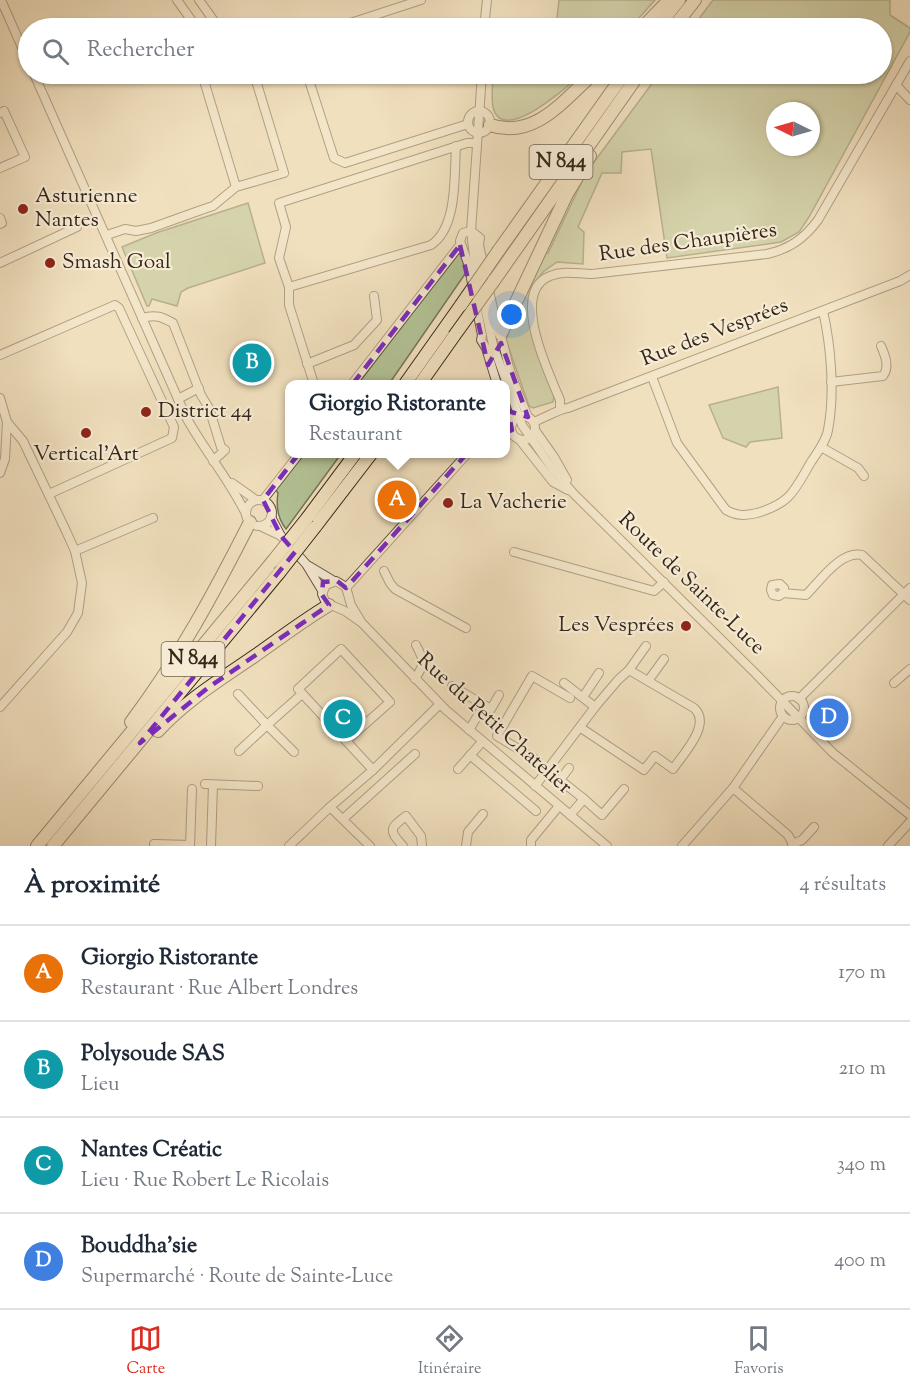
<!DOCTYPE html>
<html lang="fr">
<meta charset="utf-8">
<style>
:root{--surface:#fff;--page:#f2f2f3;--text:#1f2937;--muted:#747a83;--line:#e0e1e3;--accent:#d93025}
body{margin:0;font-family:"Sorts Mill Goudy",serif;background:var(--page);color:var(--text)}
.compass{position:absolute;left:766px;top:102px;width:54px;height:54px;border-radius:50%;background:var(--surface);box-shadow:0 2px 4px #0004;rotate:275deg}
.you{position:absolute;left:512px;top:315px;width:21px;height:21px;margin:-15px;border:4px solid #fff;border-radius:50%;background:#1a73e8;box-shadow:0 0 0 9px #1a73e833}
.badge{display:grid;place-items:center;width:39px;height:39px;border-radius:50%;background:var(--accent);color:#fff;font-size:20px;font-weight:700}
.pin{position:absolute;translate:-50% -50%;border:3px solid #fff;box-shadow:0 2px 6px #0006}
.popup{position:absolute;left:285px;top:380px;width:225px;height:78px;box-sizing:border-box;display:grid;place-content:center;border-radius:12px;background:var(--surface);filter:drop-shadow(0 2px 4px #0005);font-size:20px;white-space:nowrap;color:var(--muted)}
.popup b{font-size:22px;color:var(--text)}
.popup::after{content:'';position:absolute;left:50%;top:100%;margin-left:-12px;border:12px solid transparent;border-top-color:var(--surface)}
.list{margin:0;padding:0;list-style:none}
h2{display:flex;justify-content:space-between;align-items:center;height:78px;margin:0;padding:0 24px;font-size:26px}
h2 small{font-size:20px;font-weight:400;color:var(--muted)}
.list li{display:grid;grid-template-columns:39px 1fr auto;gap:18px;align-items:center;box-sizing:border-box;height:96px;padding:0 24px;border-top:2px solid var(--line)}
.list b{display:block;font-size:22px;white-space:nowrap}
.list p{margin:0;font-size:20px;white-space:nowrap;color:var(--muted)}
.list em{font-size:20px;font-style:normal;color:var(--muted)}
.icon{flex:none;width:33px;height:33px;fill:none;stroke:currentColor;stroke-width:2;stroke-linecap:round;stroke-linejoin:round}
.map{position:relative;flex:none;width:910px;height:846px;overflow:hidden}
.search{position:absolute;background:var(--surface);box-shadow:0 2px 4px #0004;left:18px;right:18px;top:18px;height:66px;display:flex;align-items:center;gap:15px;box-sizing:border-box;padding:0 21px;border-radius:33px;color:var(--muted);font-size:22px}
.sheet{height:462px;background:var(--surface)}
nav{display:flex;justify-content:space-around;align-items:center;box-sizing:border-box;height:84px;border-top:2px solid var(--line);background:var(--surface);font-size:16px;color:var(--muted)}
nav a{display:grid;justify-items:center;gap:3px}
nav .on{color:var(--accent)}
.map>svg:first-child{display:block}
.green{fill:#b3c396;stroke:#747458;stroke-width:1.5;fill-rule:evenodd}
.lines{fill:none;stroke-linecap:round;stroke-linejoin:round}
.minor-casing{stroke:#635442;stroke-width:10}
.highway-casing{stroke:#342619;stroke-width:14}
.minor{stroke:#f6ebd5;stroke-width:8}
.highway{stroke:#f1e0be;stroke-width:12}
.highway-bridge-casing{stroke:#342619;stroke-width:14;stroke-linecap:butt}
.highway-bridge{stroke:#f1e0be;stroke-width:12}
.marked{fill:none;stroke:#7b2cbf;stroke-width:4.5;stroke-dasharray:12 8;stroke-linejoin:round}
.poi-dot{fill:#8f2418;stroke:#f6ebd5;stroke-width:2}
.labels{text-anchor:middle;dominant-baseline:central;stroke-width:4.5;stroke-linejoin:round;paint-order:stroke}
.shield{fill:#f6ebd5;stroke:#6e6151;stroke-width:1.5}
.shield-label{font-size:20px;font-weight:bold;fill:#342619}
.poi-label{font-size:21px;fill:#342619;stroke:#f6ebd5;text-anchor:start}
.street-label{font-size:21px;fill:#342619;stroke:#f6ebd5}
</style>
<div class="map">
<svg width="910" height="846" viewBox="0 0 910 846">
<rect width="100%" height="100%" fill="#f1e0be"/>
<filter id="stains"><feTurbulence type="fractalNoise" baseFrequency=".00333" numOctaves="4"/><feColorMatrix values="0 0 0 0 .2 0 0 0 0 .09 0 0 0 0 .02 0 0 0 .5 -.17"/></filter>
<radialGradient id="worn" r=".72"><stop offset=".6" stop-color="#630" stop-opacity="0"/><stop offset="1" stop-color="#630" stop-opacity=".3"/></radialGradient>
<!-- green -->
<g class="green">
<path d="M559,0H655L630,28H556Z"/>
<path d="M713,0H890V15L910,28V32L809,217L799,232L781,242L667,258L651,149L622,152L621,173H602L578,227L584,232L583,264L557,262L543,272L533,287L529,319L554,396L553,402L533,408L529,406L506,340L514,316L544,254L548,253L586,173L659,74H882V28H692ZM775,111H811V147H775Z"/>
<path d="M493,74H582C570,84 502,147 493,107C491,97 493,84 493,74Z"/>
<path d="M248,203L265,263L188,288L181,292L177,306L152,299L149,306H147L122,247L156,233Z"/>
<path d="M458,252L472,264L389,384H358Z"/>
<path d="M778,387L782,438L750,442L746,447L723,438L709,405Z"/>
<path d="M304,454H341L286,529C278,519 276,506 278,493L275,489Z"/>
</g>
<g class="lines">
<!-- minor casing -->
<g class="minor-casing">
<g id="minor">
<path d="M1,0L28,61"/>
<path d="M177,0L197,28"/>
<path d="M199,0L214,21L203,28"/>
<path d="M335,28L421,0"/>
<path d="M484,28L487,0"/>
<path d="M34,74L186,417C204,450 229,479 246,514"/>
<path d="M202,74L236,187"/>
<path d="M307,74L334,158L345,163L468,124"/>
<path d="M482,74L471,231L474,257L488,321L493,345L522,425L554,471L574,494L754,672L833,753L910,815"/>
<path d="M896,85L910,100"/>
<circle cx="479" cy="122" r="11"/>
<path d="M0,113L4,111L25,157L0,168"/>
<path d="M0,218L2,223L0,224"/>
<path d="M471,231L480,238L479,245L498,331C503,337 506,358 509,367C514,384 521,400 528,417"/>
<path d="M471,231L463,233L460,241L469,266L473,290"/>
<path d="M107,235L125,229L136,231L151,228L204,209L213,206L236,187L284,173L254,74"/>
<path d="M0,263L77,227"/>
<path d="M289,287L431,245C458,227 454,175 456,146"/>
<path d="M476,305L482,335L481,340L486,348L497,384"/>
<path d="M142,318C156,314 162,317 173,323L201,395L209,408L221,447L225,450L213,461"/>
<path d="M0,355L115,305L119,308L174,427L172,438L49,494"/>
<path d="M307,364L354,345L377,320L374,296"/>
<path d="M652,377L677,443L726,510C737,516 745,516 757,513C791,503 794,491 811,462C818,452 826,441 828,430C835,394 831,346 823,311"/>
<path d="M831,382L883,376C890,367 885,355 881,346"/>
<path d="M314,384L289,305V287L279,258L286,227L279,203L467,143H476"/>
<path d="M352,384L460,245"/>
<path d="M0,398L7,422L5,459L0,473"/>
<path d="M178,399L199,388"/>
<path d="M505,408L512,424"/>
<path d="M560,409V400C549,373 509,292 550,276C564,270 578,274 592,274L767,254C789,249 804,239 818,220L910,61"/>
<circle cx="523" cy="428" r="12"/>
<path d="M534,422C544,418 559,409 568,408L900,281L910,275"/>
<path d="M535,430L554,457L567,480"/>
<path d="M519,439L553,482L568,490"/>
<path d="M821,447L858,468L864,476"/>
<path d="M232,483L256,500"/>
<circle cx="259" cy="513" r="13"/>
<path d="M263,500L299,454"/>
<path d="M271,517L281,536L306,564L323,592"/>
<path d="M260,526L281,536"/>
<path d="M75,551L153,518"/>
<path d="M514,552L654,591L664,582"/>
<path d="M309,566L334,581"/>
<path d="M384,571L390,583L395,589L466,628"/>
<path d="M346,588L467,454"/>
<path d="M783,593L784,588L780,584L772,585L771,590L773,595L779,596L783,593L806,595C820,581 841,550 862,555L910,600"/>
<path d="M362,623L351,605L346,587L336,581L326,585L322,594L326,603L345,611L362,623L446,710L607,846"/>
<path d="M415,679C425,663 425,662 416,645"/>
<path d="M648,681L664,659"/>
<path d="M564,683L595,707"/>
<path d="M894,683L910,669"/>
<path d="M452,686L484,705L469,730"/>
<path d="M238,694L267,725L302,694"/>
<circle cx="792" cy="708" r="12"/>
<path d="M583,697L599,673"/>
<path d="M799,699L910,588"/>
<path d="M484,705L491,709L499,695"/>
<path d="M0,707L67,632L78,613L82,583L75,551L66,531L23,441L7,422"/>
<path d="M581,728L644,770L655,756L673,769C684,753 712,724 694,708L629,670L646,646"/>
<path d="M346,741L390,702L341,649L298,689L373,770"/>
<path d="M239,751L267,725L294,752"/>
<path d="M470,755L536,811"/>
<path d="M538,761L497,736L532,676L570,698"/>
<path d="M569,768L560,780L584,799"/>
<path d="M458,769L482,742"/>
<path d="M205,784L258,786"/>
<path d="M535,786L595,707L618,680L629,670"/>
<path d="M733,788L788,835L793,844"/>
<path d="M330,807L370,846"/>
<path d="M570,815L584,799L602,815L624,789"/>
<path d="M343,819L415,754"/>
<path d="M154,844L190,845"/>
<path d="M190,846L192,789"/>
<path d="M211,846L213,785"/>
<path d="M289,846L330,807L373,770L440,704"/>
<path d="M403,846C388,830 390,828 406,816L421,836L422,846"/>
<path d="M466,846L468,832L483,814"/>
<path d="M531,846V840L559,806"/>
<path d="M682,846L733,788L783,716"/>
<path d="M792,846L793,844L802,840L814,827"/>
<path d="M888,846L910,822"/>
</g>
</g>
<!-- highway casing -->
<g class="highway-casing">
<g id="highway">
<path d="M642,28L669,0"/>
<path d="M657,28L679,0"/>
<path d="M673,28L695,0"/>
<path d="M490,125C534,140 563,101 593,74"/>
<path d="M499,250L624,74"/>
<path d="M493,282L639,74"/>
<path d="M501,334L567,194L590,156"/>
<path d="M405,384L461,305"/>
<path d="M420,384L454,336"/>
<path d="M308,517L355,454"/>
<path d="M315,527L371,454"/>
<path d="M131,722C178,660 215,591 250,522"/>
<path d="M158,731C186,700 223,678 256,655C280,638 304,620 329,605"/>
<path d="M37,846L273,561"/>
<path d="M53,846L279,573"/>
</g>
</g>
<!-- minor -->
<use href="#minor" class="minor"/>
<!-- highway -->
<use href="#highway" class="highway"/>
<!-- highway-bridge casing -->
<g class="highway-bridge-casing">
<g id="highway-bridge">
<path d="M461,305L499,250"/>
<path d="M454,336L493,282"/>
<path d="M273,561L308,517"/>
<path d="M279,573L315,527"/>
</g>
</g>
<!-- highway-bridge -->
<use href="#highway-bridge" class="highway-bridge"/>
</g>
<!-- marked area -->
<path d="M0 0H910V846H0ZM460,245L488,365L501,343L528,417L508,411L512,430L478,441L346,588L337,581L323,582L322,595L329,605L209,687L140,743L295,552L281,536L263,500Z" fill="#f1e0be" fill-opacity=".55" fill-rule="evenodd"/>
<path class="marked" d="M460,245L488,365L501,343L528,417L508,411L512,430L478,441L346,588L337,581L323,582L322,595L329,605L209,687L140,743L295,552L281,536L263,500Z"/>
<!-- markers -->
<g class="poi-dot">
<circle cx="23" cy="209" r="6"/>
<circle cx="50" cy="263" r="6"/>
<circle cx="146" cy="412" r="6"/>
<circle cx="86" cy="433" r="6"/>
<circle cx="448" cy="503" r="6"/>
<circle cx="686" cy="626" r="6"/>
</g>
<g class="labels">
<!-- shield labels -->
<g class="shield">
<rect x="529.5" y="145" width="63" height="34" rx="4.5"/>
<rect x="161.5" y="642" width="63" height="34" rx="4.5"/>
</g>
<g class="shield-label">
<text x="561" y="162">N 844</text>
<text x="193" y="659">N 844</text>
</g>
<!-- poi labels -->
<g class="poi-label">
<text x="35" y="197">Asturienne<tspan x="35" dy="24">Nantes</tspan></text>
<text x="62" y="263">Smash Goal</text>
<text x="158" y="412">District 44</text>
<text x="86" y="455" text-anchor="middle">Vertical'Art</text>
<text x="460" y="503">La Vacherie</text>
<text x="674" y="626" text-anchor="end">Les Vesprées</text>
</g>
<!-- street labels -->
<g class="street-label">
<text transform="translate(688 243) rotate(-8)">Rue des Chaupières</text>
<text transform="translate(715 333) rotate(-21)">Rue des Vesprées</text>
<text transform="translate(691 584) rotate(44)">Route de Sainte-Luce</text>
<text transform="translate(494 724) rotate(42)">Rue du Petit Chatelier</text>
</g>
</g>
<rect width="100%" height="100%" filter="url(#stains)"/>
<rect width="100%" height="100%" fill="url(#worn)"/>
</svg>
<svg class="compass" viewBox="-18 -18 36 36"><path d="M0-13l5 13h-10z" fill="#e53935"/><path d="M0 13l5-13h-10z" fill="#747a83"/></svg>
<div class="you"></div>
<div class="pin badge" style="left:397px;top:500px;background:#e8710a">A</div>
<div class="popup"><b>Giorgio Ristorante</b>Restaurant</div>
<div class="pin badge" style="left:252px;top:363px;background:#0f9aa8">B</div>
<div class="pin badge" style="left:343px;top:719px;background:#0f9aa8">C</div>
<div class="pin badge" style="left:829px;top:718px;background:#3f7fe0">D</div>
<div class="search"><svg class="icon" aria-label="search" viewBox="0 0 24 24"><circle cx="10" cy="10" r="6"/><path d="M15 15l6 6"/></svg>Rechercher</div>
</div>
<section class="sheet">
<h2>À proximité<small>4 résultats</small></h2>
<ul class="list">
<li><span class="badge" style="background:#e8710a">A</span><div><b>Giorgio Ristorante</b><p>Restaurant · Rue Albert Londres</p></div><em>170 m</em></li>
<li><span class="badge" style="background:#0f9aa8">B</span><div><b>Polysoude SAS</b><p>Lieu</p></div><em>210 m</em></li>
<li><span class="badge" style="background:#0f9aa8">C</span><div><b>Nantes Créatic</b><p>Lieu · Rue Robert Le Ricolais</p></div><em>340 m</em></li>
<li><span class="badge" style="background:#3f7fe0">D</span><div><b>Bouddha'sie</b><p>Supermarché · Route de Sainte-Luce</p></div><em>400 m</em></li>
</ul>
</section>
<nav>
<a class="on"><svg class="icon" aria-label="map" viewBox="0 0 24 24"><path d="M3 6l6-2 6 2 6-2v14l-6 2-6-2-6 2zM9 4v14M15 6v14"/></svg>Carte</a>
<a><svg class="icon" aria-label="directions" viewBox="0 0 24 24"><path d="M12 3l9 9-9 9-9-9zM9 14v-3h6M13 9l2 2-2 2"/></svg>Itinéraire</a>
<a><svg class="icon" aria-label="saved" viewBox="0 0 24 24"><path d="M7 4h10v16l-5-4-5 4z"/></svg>Favoris</a>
</nav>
